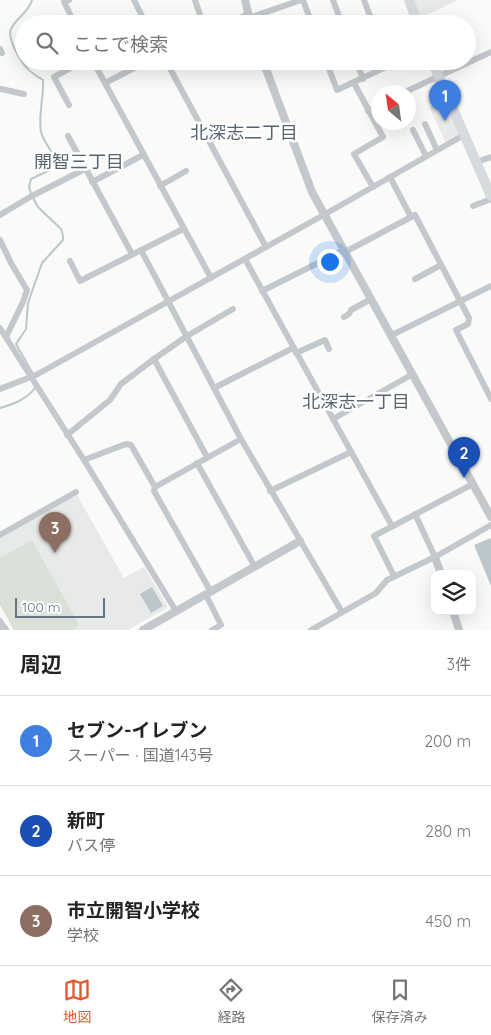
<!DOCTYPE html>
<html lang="ja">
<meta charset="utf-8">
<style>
:root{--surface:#fff;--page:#f2f2f2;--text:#222;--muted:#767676;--line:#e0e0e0;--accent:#e4572e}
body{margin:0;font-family:Quicksand,"Noto Sans JP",sans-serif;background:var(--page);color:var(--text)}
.controls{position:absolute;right:15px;bottom:15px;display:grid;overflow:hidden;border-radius:10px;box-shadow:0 5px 20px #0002}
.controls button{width:45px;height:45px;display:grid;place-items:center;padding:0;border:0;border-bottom:1px solid var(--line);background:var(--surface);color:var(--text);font:25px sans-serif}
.compass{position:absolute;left:371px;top:85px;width:45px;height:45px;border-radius:50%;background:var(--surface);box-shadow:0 5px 20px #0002;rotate:331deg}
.scale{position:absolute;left:15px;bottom:12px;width:90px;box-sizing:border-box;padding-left:5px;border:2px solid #657683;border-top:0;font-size:14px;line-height:18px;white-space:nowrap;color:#657683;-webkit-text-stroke:4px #fff;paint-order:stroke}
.you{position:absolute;left:329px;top:261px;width:18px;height:18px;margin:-12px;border:4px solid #fff;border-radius:50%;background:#1a73e8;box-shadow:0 0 0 8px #1a73e833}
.badge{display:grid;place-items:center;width:32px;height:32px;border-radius:50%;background:var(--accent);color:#fff;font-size:16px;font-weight:700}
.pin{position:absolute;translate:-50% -41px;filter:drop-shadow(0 1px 2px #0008)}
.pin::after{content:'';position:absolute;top:26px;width:18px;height:15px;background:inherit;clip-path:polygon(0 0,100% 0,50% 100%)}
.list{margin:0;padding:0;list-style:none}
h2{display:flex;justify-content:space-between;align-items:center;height:65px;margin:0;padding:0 20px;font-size:21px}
h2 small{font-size:16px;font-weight:400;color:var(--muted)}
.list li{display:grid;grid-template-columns:32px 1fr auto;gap:15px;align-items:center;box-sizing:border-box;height:90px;padding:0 20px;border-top:1px solid var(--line)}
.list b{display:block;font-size:19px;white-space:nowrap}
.list p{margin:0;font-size:16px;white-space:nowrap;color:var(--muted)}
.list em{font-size:16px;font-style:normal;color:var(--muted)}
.icon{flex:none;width:28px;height:28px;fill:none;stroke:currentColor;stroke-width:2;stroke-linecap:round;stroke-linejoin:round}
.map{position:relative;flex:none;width:491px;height:630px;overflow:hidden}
.search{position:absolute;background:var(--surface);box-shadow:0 5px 20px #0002;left:15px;right:15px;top:15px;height:55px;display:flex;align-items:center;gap:12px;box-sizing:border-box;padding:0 18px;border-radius:28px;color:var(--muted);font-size:19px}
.sheet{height:335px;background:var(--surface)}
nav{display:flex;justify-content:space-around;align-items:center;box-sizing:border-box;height:70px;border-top:1px solid var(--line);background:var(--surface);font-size:14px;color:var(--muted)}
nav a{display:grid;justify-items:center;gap:2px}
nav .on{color:var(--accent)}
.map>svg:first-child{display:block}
.built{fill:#e8e9e9}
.green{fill:#dadfd7}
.water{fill:#bbc7cb}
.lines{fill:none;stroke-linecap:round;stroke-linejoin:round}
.stream{stroke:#bbc7cb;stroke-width:2}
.minor{stroke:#c3c8cc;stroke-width:6}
.tertiary{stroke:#c3c8cc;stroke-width:8}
.trunk{stroke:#d6dbdf;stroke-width:10}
.labels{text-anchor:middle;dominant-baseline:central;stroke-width:5;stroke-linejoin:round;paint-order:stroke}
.neighbourhood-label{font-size:18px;fill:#57646e;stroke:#fff}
</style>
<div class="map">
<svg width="491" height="630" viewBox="0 0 491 630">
<rect width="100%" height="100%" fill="#fafaf8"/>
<!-- built -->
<g class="built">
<path d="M413,0H458L420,18Z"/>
<path d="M444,98L460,135L446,143L429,107Z"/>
<path d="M77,495L124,578L144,567L167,605V608L128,630H14L0,605V538Z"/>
</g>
<!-- green -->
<path class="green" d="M32,540L79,625L74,630H14L0,605V558Z"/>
<!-- water -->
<g class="water">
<path d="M491,538V586L474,545Z"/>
<path d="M152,587L163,606L151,613L140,594Z"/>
</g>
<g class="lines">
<!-- stream -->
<g class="stream">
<path d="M31,194L29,187L31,179L50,170L54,156C50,149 43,140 41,132C38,115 44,97 43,80C37,76 31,73 27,68C20,61 7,38 11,29C16,18 29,12 32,0"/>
<path d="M33,198L38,207L61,229L63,236V240L42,263L28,303L26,329L16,344L33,374"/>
<path d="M0,408C14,404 27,399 36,387"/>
</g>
<!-- minor -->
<g class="minor">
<path d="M69,0L64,2L75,24"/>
<path d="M134,0L146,24"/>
<path d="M195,0L203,24"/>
<path d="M303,0L312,24"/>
<path d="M333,0L342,24"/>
<path d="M364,0L373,24"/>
<path d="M249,18L301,0"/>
<path d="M228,24L248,14"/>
<path d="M0,49L2,53"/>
<path d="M93,61L211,278"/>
<path d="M166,61L266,247"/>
<path d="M326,61L337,90L390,65"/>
<path d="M356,61L363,79"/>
<path d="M105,83L148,61"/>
<path d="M354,83L383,137L354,154L373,187"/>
<path d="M1,89L24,94"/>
<path d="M405,92L491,52"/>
<path d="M69,105L54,77L83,61"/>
<path d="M368,111L378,106"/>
<path d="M425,124L437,150"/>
<path d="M413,130L426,156"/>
<path d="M68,136L132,254"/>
<path d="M476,162L491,157"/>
<path d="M390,177L411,217"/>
<path d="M92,182L143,155"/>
<path d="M160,186L186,171"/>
<path d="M473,206L491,199"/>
<path d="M0,215L30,197L85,169"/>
<path d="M0,240L11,263L27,290L23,302L6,337"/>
<path d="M141,250L241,439L342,612"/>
<path d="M345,252L415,215L469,318L468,324L456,330L491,399"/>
<path d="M245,259L392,526"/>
<path d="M70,261L80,281L183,229"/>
<path d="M415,279L441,265"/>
<path d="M262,291L344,250"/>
<path d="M344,317L349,314L351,310L371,299"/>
<path d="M0,328L84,460L176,611"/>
<path d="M392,335L491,286"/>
<path d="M296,353L325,340L329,349"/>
<path d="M154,359L207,457"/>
<path d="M214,388L293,348"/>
<path d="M0,389L36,375L320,217L464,135"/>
<path d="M333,419L413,374"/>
<path d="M67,435L110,400L121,384L154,359L187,336L233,309"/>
<path d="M84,460L126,444L131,445L155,487L154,491L211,592"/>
<path d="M197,463L255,567"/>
<path d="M155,487L241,439"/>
<path d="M270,491L351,452"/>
<path d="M415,514L435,557"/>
<path d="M0,535L76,492"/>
<path d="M394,576L374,536L473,484"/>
<path d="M206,595L221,625L212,630"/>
<path d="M0,621L4,628L0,629"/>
<path d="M311,630L376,593L387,580L435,557L491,525"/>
</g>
<!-- tertiary -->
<g class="tertiary">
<path d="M245,0L251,24"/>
<path d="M263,61L312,192L491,517"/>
<path d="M435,557L441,574"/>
<path d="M453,611L459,630"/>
<path d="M4,628L5,630"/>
<path d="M143,630L300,541"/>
</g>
<!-- trunk -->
<g class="trunk">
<path d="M409,0L418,24"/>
<path d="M432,61L491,196"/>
</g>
</g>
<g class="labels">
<!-- neighbourhood labels -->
<g class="neighbourhood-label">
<text x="244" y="132">北深志二丁目</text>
<text x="79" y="161">開智三丁目</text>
<text x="356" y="401">北深志一丁目</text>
</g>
</g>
</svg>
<div class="controls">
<button><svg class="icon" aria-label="layers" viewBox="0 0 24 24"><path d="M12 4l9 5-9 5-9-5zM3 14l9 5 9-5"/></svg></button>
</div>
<svg class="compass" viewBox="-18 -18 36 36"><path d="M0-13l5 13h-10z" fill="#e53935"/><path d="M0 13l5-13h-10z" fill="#767676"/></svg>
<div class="scale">100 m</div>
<div class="you"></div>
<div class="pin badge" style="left:445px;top:121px;background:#3f7fe0">1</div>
<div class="pin badge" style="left:464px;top:478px;background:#1a4fb4">2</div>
<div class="pin badge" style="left:55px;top:553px;background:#8d6e63">3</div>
<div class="search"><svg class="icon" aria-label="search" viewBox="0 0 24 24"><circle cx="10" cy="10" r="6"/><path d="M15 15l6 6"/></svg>ここで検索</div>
</div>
<section class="sheet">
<h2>周辺<small>3件</small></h2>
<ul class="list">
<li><span class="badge" style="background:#3f7fe0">1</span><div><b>セブン-イレブン</b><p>スーパー · 国道143号</p></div><em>200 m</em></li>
<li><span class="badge" style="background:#1a4fb4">2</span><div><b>新町</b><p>バス停</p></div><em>280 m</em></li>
<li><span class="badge" style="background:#8d6e63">3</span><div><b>市立開智小学校</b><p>学校</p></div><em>450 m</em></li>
</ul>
</section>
<nav>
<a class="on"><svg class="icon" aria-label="map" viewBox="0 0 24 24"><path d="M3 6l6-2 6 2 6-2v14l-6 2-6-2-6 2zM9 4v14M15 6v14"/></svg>地図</a>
<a><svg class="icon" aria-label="directions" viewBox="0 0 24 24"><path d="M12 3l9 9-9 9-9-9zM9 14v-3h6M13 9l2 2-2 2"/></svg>経路</a>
<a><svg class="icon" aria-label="saved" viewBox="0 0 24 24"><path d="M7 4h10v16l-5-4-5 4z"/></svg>保存済み</a>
</nav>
